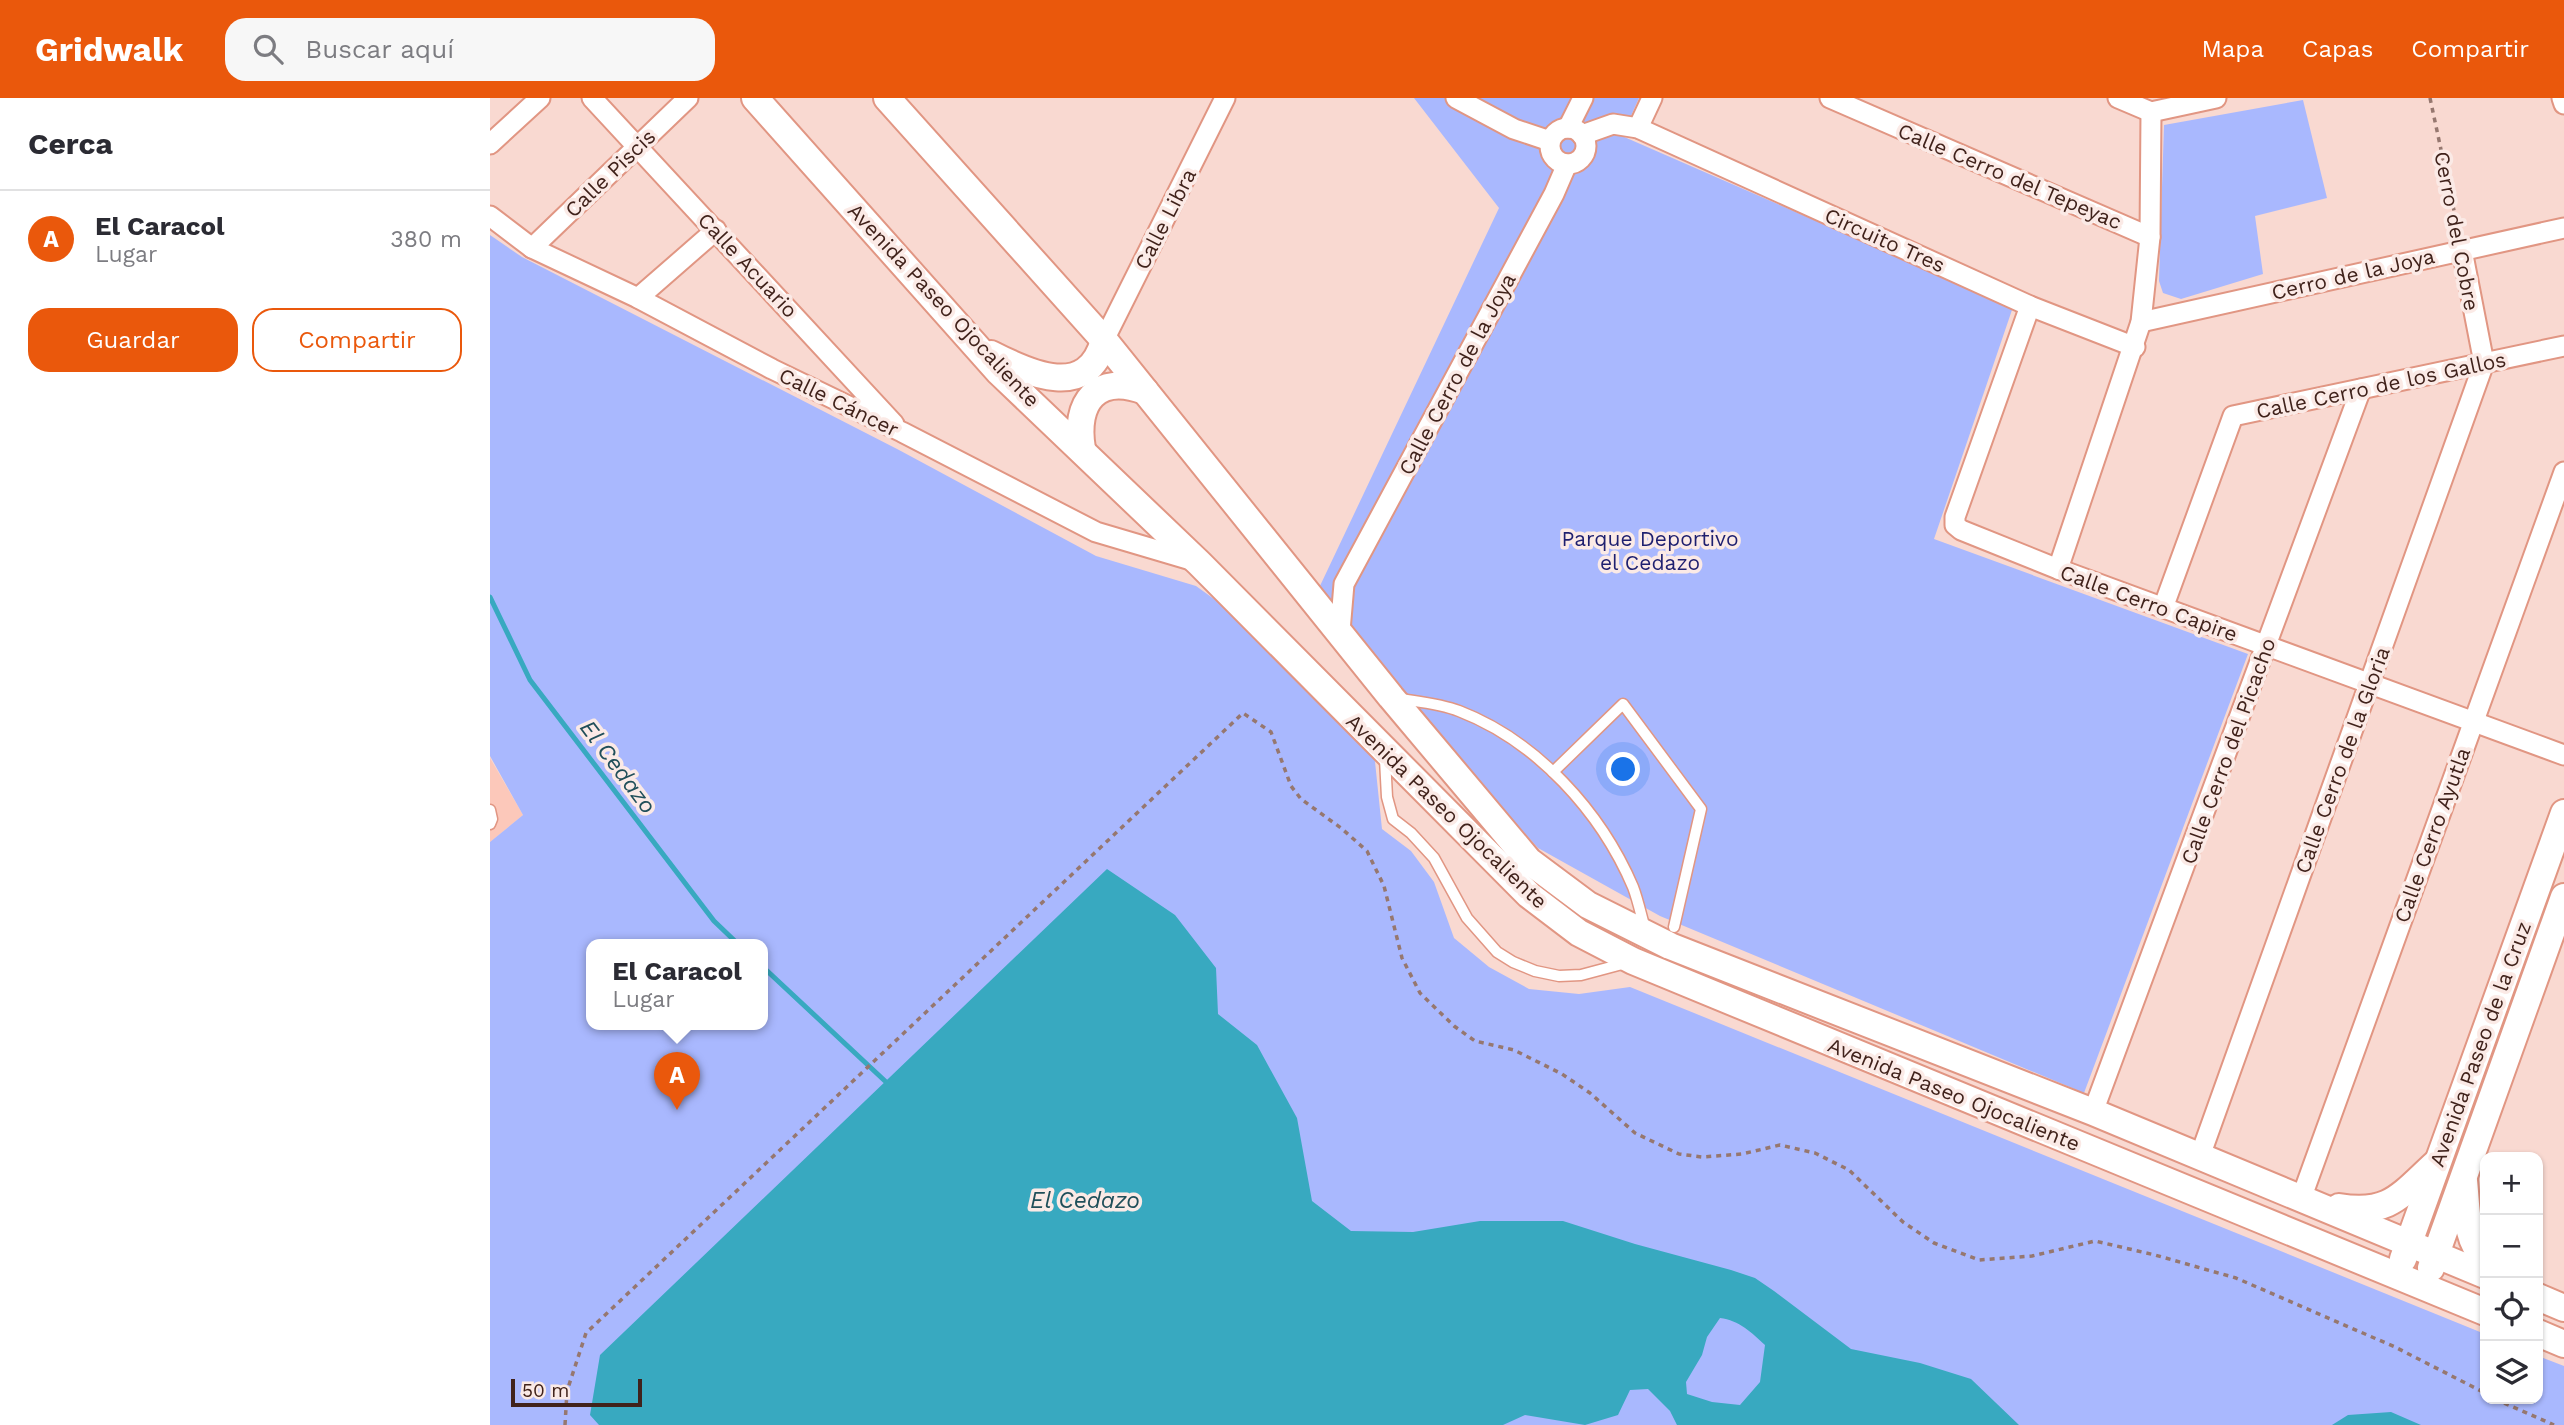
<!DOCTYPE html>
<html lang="es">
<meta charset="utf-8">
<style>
:root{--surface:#fff;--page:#f7f7f7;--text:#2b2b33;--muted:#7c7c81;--line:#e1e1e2;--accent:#ea580c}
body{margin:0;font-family:"Work Sans",sans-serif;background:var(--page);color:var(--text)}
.controls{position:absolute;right:21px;bottom:21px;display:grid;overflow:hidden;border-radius:14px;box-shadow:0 2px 5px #0004}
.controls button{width:63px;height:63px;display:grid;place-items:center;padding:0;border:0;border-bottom:2px solid var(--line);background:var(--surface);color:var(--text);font:35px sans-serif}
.scale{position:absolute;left:21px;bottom:18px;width:131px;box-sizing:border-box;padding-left:7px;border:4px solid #40221b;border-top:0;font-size:19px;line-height:24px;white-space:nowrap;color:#40221b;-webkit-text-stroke:5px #fbeae6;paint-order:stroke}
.you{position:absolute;left:1134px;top:672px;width:24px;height:24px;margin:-18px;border:5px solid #fff;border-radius:50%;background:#1a73e8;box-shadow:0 0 0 10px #1a73e833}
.badge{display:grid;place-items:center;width:46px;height:46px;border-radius:50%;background:var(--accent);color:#fff;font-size:23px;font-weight:700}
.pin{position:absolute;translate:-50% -58px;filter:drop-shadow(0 2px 4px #0008)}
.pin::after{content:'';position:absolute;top:37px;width:24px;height:21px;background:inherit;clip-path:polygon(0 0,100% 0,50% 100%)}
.popup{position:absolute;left:96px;top:841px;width:182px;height:91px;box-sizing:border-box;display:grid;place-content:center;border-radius:14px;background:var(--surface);filter:drop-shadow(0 2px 5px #0005);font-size:23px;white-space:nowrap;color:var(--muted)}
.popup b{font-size:26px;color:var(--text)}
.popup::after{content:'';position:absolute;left:50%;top:100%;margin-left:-14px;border:14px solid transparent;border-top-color:var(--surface)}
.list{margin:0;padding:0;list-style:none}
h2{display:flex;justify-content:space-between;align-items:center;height:91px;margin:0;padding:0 28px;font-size:30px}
h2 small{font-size:23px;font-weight:400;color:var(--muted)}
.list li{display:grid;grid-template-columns:46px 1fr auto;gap:21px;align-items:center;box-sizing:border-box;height:98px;padding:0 28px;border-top:2px solid var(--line)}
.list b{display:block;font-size:26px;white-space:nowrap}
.list p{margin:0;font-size:23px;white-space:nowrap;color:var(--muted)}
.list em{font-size:23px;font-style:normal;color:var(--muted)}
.actions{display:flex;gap:14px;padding:21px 28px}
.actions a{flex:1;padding:16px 0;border:2px solid var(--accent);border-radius:21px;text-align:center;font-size:24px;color:var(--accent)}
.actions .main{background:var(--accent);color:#fff}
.icon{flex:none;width:38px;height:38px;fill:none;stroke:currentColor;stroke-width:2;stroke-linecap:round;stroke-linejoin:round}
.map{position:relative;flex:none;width:2074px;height:1327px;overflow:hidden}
header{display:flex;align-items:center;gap:42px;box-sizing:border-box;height:98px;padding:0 35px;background:var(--accent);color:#fff}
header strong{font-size:33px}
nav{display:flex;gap:38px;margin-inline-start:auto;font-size:24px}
.search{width:490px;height:63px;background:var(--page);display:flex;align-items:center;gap:18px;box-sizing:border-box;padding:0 24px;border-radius:21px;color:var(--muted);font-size:26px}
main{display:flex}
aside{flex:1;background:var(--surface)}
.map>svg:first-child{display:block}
.built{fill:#fcc8ba}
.green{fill:#a9b8fe;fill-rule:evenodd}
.water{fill:#38a9c0;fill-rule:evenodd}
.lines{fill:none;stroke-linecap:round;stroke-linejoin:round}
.stream{stroke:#38a9c0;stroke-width:5}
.service-casing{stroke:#e19683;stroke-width:13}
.minor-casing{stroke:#e19683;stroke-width:23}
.secondary-casing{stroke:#e19683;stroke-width:30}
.path{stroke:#96776f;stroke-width:3.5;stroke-dasharray:5 5;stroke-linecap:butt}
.service{stroke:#fff;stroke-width:10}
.minor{stroke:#fff;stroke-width:19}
.secondary{stroke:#fff;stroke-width:26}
.labels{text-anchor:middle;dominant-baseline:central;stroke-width:7;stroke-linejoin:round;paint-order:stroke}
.street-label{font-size:21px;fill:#40221b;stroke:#fbeae6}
.park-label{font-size:21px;fill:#1e1f6f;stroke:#fbeae6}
.water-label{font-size:23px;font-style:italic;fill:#204f5a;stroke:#fbeae6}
</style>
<header>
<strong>Gridwalk</strong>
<div class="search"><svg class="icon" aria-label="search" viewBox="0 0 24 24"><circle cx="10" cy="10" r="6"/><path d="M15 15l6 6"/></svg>Buscar aquí</div>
<nav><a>Mapa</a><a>Capas</a><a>Compartir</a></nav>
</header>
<main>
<aside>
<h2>Cerca<small></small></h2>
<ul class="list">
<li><span class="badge">A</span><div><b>El Caracol</b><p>Lugar</p></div><em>380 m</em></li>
</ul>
<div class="actions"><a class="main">Guardar</a><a>Compartir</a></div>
</aside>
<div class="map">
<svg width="2074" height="1327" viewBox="0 0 2074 1327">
<rect width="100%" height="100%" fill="#f9d9d1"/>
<!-- built -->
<path class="built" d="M0,660L33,717L0,744Z"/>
<!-- green -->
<g class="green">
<path d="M924,0H1149L1132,38L1523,209L1444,441L1758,556L1594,995L1170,818L1048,750L937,627L829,490L1009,110Z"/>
<path d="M1813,2L1837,100L1765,118L1773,176L1691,201L1673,195L1669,183L1674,27Z"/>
<path d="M0,137L32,159L409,352L606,458L706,488L788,547L884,654L892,731L921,753L944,784L964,840L999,869L1039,891L1089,896L1140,889L1995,1236V1301H2048V1258L2074,1268V1327H0V744L33,717L0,658ZM101,846H273V926H101Z"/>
</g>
<!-- water -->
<g class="water">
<path d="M617,771L685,817L726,870L728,916L767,947L807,1020L822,1103L861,1133L923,1134L990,1123H1073L1145,1146L1241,1172L1265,1180L1284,1193L1361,1251L1430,1265L1481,1281L1529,1327H1187L1180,1313L1158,1291L1140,1292L1128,1317L1095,1327L1035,1317L1013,1327H109L100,1317L110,1257ZM1230,1220C1249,1222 1262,1235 1275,1247L1270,1284L1250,1307L1222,1304L1197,1296L1196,1284L1212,1257L1217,1239Z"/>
<path d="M1901,1314L1931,1327H1842L1858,1317Z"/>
</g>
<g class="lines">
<!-- stream -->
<g class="stream">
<path d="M0,499L40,582L224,823L248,846"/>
<path d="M273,869L395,983"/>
</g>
<!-- service casing -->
<g class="service-casing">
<g id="service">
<path d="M911,601C930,604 951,606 969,613C1047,643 1111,714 1143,789C1148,802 1151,817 1155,831"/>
<path d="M895,661L897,699L903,721L921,735L944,760L977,820L1007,854L1023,864L1045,873L1069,878L1091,877L1136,865"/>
<path d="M1063,674L1133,606L1211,711L1184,829"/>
<path d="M0,712L2,721L0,726"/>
</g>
</g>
<!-- minor casing -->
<g class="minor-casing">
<g id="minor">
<path d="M102,0L404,326"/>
<path d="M966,0L1024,31L1060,43"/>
<path d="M1340,0L1660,139"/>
<path d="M1628,0L1661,14L1726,0"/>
<path d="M2072,0L2074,6"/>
<path d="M1078,30L1093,0"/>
<path d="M1148,30L1162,0"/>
<circle cx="1078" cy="48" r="18"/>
<path d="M1092,37L1123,26L1148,30L1540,208L1645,249"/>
<path d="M0,46L50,0"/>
<path d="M0,118L42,150L148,200L282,271L412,334L606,434L704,463"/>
<path d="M42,150L198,0"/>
<path d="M148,200L226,132"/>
<path d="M1540,208L1465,419V427L1471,432L1568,471L2074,657"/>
<path d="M1651,224L2074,130"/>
<path d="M614,242L735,0"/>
<path d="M1568,471L1651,224L1660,139L1661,14"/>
<path d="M1673,510L1743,318L2074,248"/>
<path d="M850,533L854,486L1064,96L1077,66"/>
<path d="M1603,1014L1871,291"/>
<path d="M1710,1058L1994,265L1972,152"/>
<path d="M1811,1101L2074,374"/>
</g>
</g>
<!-- secondary casing -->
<g class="secondary-casing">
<g id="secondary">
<path d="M265,0L509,274L709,465L1039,797L1089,835L1143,863L1995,1214"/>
<path d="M397,0L614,242L901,599L1039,763L1098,807L1180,848L1603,1014L1995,1177"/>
<path d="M501,256C540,276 598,303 614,242"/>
<path d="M592,351C584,304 607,275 655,293"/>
<path d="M1974,1083C1977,1109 1975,1142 1995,1161"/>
<path d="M1849,1109C1899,1117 1910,1098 1945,1066"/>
<path d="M1913,1161L2074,715"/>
<path d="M1941,1170L2074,799"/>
<path d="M2048,1199L2074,1210"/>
<path d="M2048,1235L2074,1246"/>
</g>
</g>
<!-- path -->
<g class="path">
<path d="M1940,0L1969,136"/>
<path d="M2005,1301L2064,1327"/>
<path d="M75,1327L77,1293L96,1235L753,615L781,634L801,688L811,701L851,730L877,753L894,788L912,860L930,895L964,928L985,943L1024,952L1072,976L1100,995L1145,1035L1189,1056L1212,1059L1252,1056L1290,1047L1325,1055L1359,1072L1413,1124L1444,1145L1489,1162L1542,1158L1605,1143L1665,1157L1746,1180L1905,1249L1995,1295"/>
</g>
<!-- service -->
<use href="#service" class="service"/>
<!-- minor -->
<use href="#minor" class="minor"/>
<!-- secondary -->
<use href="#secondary" class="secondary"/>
</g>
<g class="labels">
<!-- street labels -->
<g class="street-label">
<text transform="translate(120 75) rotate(-44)">Calle Piscis</text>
<text transform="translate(1520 78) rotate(23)">Calle Cerro del Tepeyac</text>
<text transform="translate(675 121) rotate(-63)">Calle Libra</text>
<text transform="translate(1967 133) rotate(79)">Cerro del Cobre</text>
<text transform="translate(1395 142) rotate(24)">Circuito Tres</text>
<text transform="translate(258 167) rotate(47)">Calle Acuario</text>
<text transform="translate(1863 176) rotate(-13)">Cerro de la Joya</text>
<text transform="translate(454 207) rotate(47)">Avenida Paseo Ojocaliente</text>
<text transform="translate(967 276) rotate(-62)">Calle Cerro de la Joya</text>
<text transform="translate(1891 287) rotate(-12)">Calle Cerro de los Gallos</text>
<text transform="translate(349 304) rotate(26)">Calle Cáncer</text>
<text transform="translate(1659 505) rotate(20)">Calle Cerro Capire</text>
<text transform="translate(1738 653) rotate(-70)">Calle Cerro del Picacho</text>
<text transform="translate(1852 662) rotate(-70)">Calle Cerro de la Gloria</text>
<text transform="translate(957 713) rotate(44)">Avenida Paseo Ojocaliente</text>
<text transform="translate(1942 737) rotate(-70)">Calle Cerro Ayutla</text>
<text transform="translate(1990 946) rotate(-70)">Avenida Paseo de la Cruz</text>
<text transform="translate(1464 996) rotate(22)">Avenida Paseo Ojocaliente</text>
</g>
<!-- park labels -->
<g class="park-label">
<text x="1160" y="440">Parque Deportivo<tspan x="1160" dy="24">el Cedazo</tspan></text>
</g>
<!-- water labels -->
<g class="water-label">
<text transform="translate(128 669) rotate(53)">El Cedazo</text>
<text x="595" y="1102">El Cedazo</text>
</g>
</g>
</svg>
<div class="controls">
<button>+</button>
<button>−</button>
<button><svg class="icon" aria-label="locate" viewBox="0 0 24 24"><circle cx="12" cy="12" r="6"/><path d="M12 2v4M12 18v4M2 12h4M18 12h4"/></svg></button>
<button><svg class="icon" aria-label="layers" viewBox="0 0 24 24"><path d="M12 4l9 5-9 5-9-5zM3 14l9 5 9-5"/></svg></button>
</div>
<div class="scale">50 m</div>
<div class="you"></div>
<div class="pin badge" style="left:187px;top:1012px">A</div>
<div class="popup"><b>El Caracol</b>Lugar</div>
</div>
</main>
